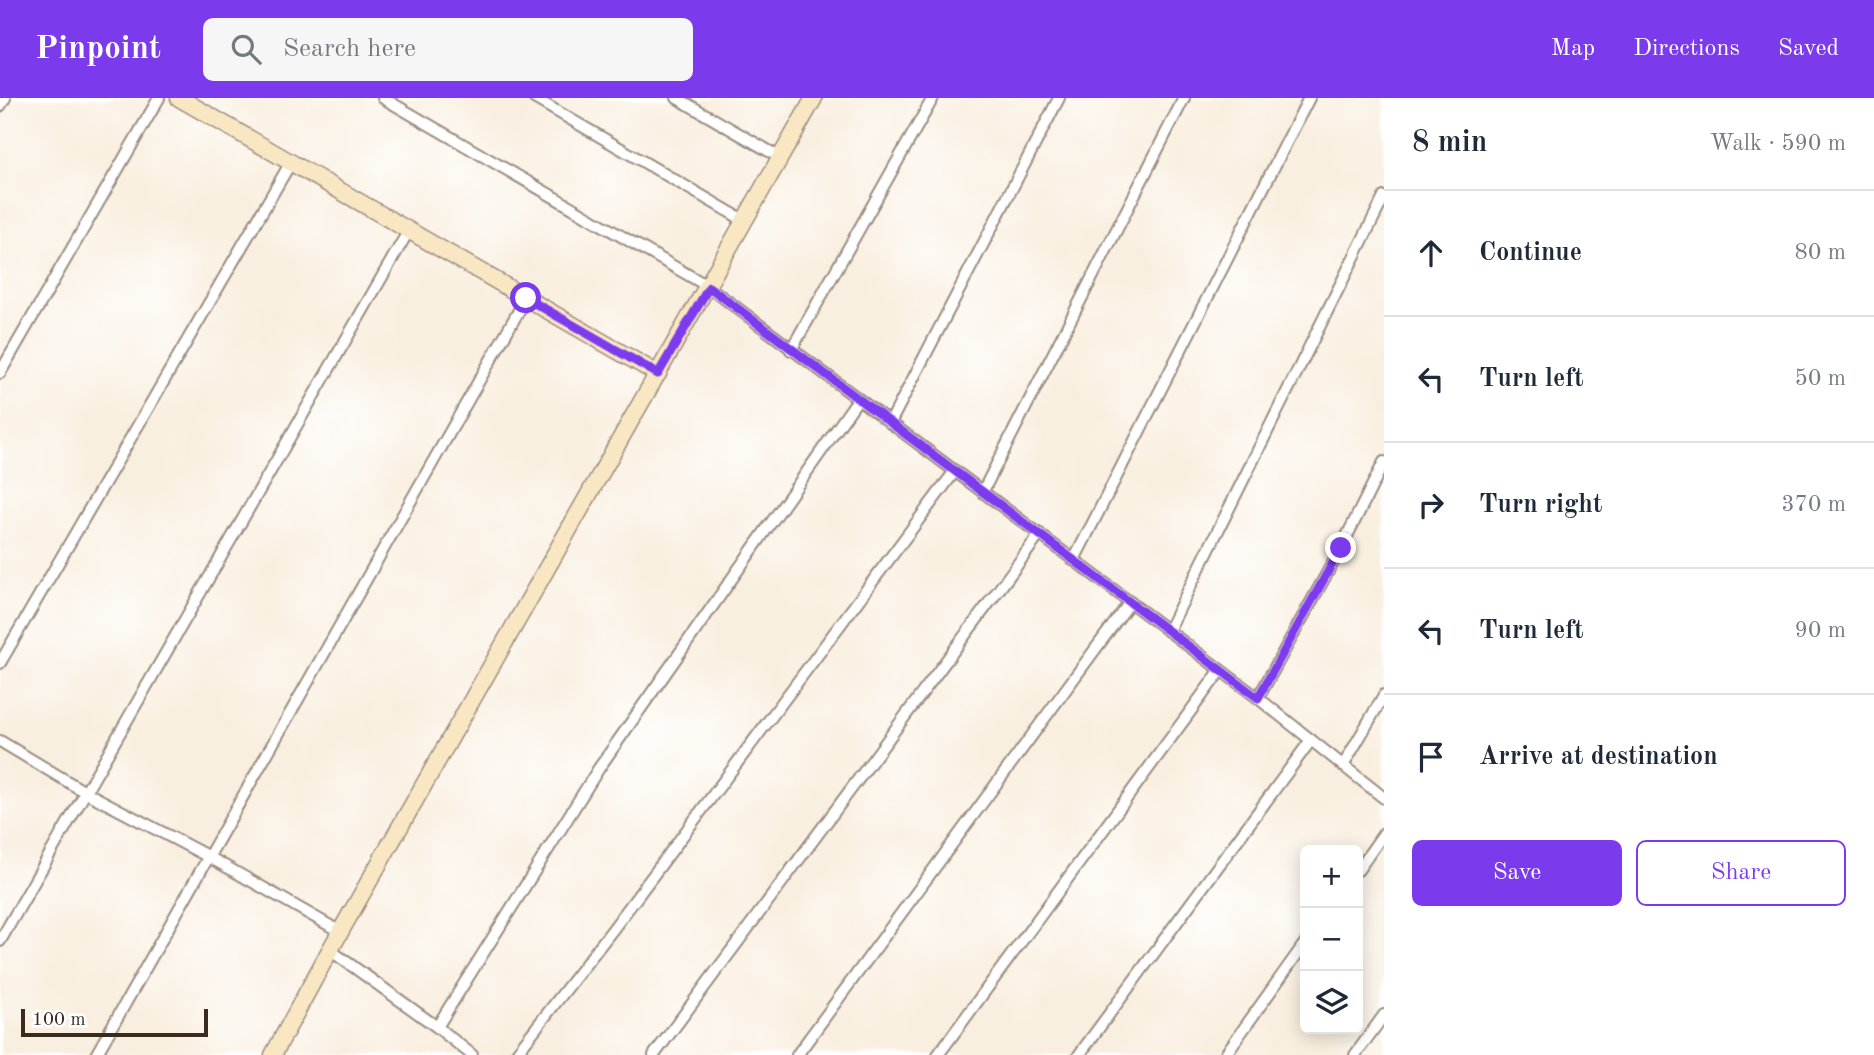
<!DOCTYPE html>
<meta charset="utf-8">
<style>
:root{--surface:#fff;--page:#f6f6f7;--text:#1f2937;--muted:#747a83;--line:#e0e1e3;--accent:#7c3aed}
body{margin:0;font-family:"Old Standard TT",serif;background:var(--page);color:var(--text)}
.controls{position:absolute;right:21px;bottom:21px;display:grid;overflow:hidden;border-radius:10px;box-shadow:0 4px 18px #0003}
.controls button{width:63px;height:63px;display:grid;place-items:center;padding:0;border:0;border-bottom:2px solid var(--line);background:var(--surface);color:var(--text);font:35px sans-serif}
.scale{position:absolute;left:21px;bottom:18px;width:187px;box-sizing:border-box;padding-left:7px;border:4px solid #3b2a1e;border-top:0;font-size:19px;line-height:24px;white-space:nowrap;color:#3b2a1e;-webkit-text-stroke:5px #fff;paint-order:stroke}
.stop{position:absolute;width:21px;height:21px;margin:-16px;border:5px solid #7c3aed;border-radius:50%;background:#fff}
.stop.end{background:#7c3aed;border-color:#fff;box-shadow:0 2px 7px #0008}
.list{margin:0;padding:0;list-style:none}
h2{display:flex;justify-content:space-between;align-items:center;height:91px;margin:0;padding:0 28px;font-size:30px}
h2 small{font-size:23px;font-weight:400;color:var(--muted)}
.list li{display:grid;grid-template-columns:46px 1fr auto;gap:21px;align-items:center;box-sizing:border-box;height:126px;padding:0 28px;border-top:2px solid var(--line)}
.list b{display:block;font-size:26px;white-space:nowrap}
.list em{font-size:23px;font-style:normal;color:var(--muted)}
.actions{display:flex;gap:14px;padding:21px 28px}
.actions a{flex:1;padding:16px 0;border:2px solid var(--accent);border-radius:10px;text-align:center;font-size:24px;color:var(--accent)}
.actions .main{background:var(--accent);color:#fff}
.icon{flex:none;width:38px;height:38px;fill:none;stroke:currentColor;stroke-width:2;stroke-linecap:round;stroke-linejoin:round}
.map{position:relative;flex:none;width:1384px;height:957px;overflow:hidden}
header{display:flex;align-items:center;gap:42px;box-sizing:border-box;height:98px;padding:0 35px;background:var(--accent);color:#fff}
header strong{font-size:33px}
nav{display:flex;gap:38px;margin-inline-start:auto;font-size:24px}
.search{width:490px;height:63px;background:var(--page);display:flex;align-items:center;gap:18px;box-sizing:border-box;padding:0 24px;border-radius:10px;color:var(--muted);font-size:26px}
main{display:flex}
aside{flex:1;background:var(--surface)}
.map>svg:first-child{display:block}
.lines{fill:none;stroke-linecap:round;stroke-linejoin:round}
.street-casing{stroke:#9a8c7f;stroke-width:14}
.secondary-casing{stroke:#9a8c7f;stroke-width:19}
.street{stroke:#fff;stroke-width:10}
.secondary{stroke:#f9e7c3;stroke-width:16}
.route{stroke:#7c3aed;stroke-width:9}
</style>
<header>
<strong>Pinpoint</strong>
<div class="search"><svg class="icon" aria-label="search" viewBox="0 0 24 24"><circle cx="10" cy="10" r="6"/><path d="M15 15l6 6"/></svg>Search here</div>
<nav><a>Map</a><a>Directions</a><a>Saved</a></nav>
</header>
<main>
<div class="map">
<svg width="1384" height="957" viewBox="0 0 1384 957">
<rect width="100%" height="100%" fill="#fff"/>
<filter id="ink" filterUnits="userSpaceOnUse"><feTurbulence type="fractalNoise" baseFrequency=".0143" numOctaves="2"/><feDisplacementMap in="SourceGraphic" scale="14" xChannelSelector="R" yChannelSelector="G"/><feConvolveMatrix kernelMatrix="1 2 1 2 8 2 1 2 1" color-interpolation-filters="sRGB"/></filter>
<filter id="wash" filterUnits="userSpaceOnUse"><feTurbulence type="fractalNoise" baseFrequency=".00686" numOctaves="4" result="noise"/><feDisplacementMap in="SourceGraphic" scale="28" xChannelSelector="R" yChannelSelector="G"/><feGaussianBlur stdDeviation="1.57" result="paint"/><feColorMatrix in="noise" values="0 0 0 0 0 0 0 0 0 0 0 0 0 0 0 0 0 1.4 0 .05"/><feComposite in="paint" operator="in"/></filter>
<g filter="url(#wash)">
<rect width="100%" height="100%" fill="#f9efe0"/>
</g>
<g filter="url(#ink)">
<g class="lines">
<!-- street casing -->
<g class="street-casing">
<g id="street">
<path d="M383,0L709,189L1258,600L1384,700"/>
<path d="M534,0L745,123"/>
<path d="M677,0L781,60"/>
<path d="M0,8L5,0"/>
<path d="M791,252L933,0"/>
<path d="M0,275L159,0"/>
<path d="M890,325L1059,0"/>
<path d="M983,393L1184,0"/>
<path d="M1074,462L1309,0"/>
<path d="M1168,533L1384,99"/>
<path d="M0,565L291,64"/>
<path d="M1258,600L1341,450L1384,364"/>
<path d="M0,643L85,694L209,759L341,834"/>
<path d="M1343,668L1384,597"/>
<path d="M1358,772L1384,735"/>
<path d="M0,843L409,132"/>
<path d="M330,852L437,929L472,957"/>
<path d="M437,929L599,670L858,301"/>
<path d="M96,957L526,200"/>
<path d="M515,957L613,831L955,373"/>
<path d="M654,957L1040,436"/>
<path d="M797,957L1130,504"/>
<path d="M938,957L1220,573"/>
<path d="M1079,957L1311,642"/>
<path d="M1225,957L1305,845"/>
<path d="M1355,957L1384,917"/>
</g>
</g>
<!-- secondary casing -->
<g class="secondary-casing">
<g id="secondary">
<path d="M179,0L658,276"/>
<path d="M273,957L330,852L814,0"/>
</g>
</g>
<!-- street -->
<use href="#street" class="street"/>
<!-- secondary -->
<use href="#secondary" class="secondary"/>
</g>
</g>
<g class="lines" filter="url(#ink)">
<!-- route -->
<path class="route" d="M526,200L658,276L709,189L1258,600L1341,450"/>
</g>
</svg>
<div class="controls">
<button>+</button>
<button>−</button>
<button><svg class="icon" aria-label="layers" viewBox="0 0 24 24"><path d="M12 4l9 5-9 5-9-5zM3 14l9 5 9-5"/></svg></button>
</div>
<div class="scale">100 m</div>
<div class="stop" style="left:526px;top:200px"></div>
<div class="stop end" style="left:1341px;top:450px"></div>
</div>
<aside>
<h2>8 min<small>Walk · 590 m</small></h2>
<ul class="list">
<li><svg class="icon" aria-label="ahead" viewBox="0 0 24 24"><path d="M12 20V5M6 11l6-6 6 6"/></svg><div><b>Continue</b></div><em>80 m</em></li>
<li><svg class="icon" aria-label="left" viewBox="0 0 24 24"><path d="M17 20v-9H6M10 6l-5 5 5 5"/></svg><div><b>Turn left</b></div><em>50 m</em></li>
<li><svg class="icon" aria-label="right" viewBox="0 0 24 24"><path d="M7 20v-9h11M14 6l5 5-5 5"/></svg><div><b>Turn right</b></div><em>370 m</em></li>
<li><svg class="icon" aria-label="left" viewBox="0 0 24 24"><path d="M17 20v-9H6M10 6l-5 5 5 5"/></svg><div><b>Turn left</b></div><em>90 m</em></li>
<li><svg class="icon" aria-label="arrive" viewBox="0 0 24 24"><path d="M6 21V4h12l-3 4 3 4H6"/></svg><div><b>Arrive at destination</b></div></li>
</ul>
<div class="actions"><a class="main">Save</a><a>Share</a></div>
</aside>
</main>
